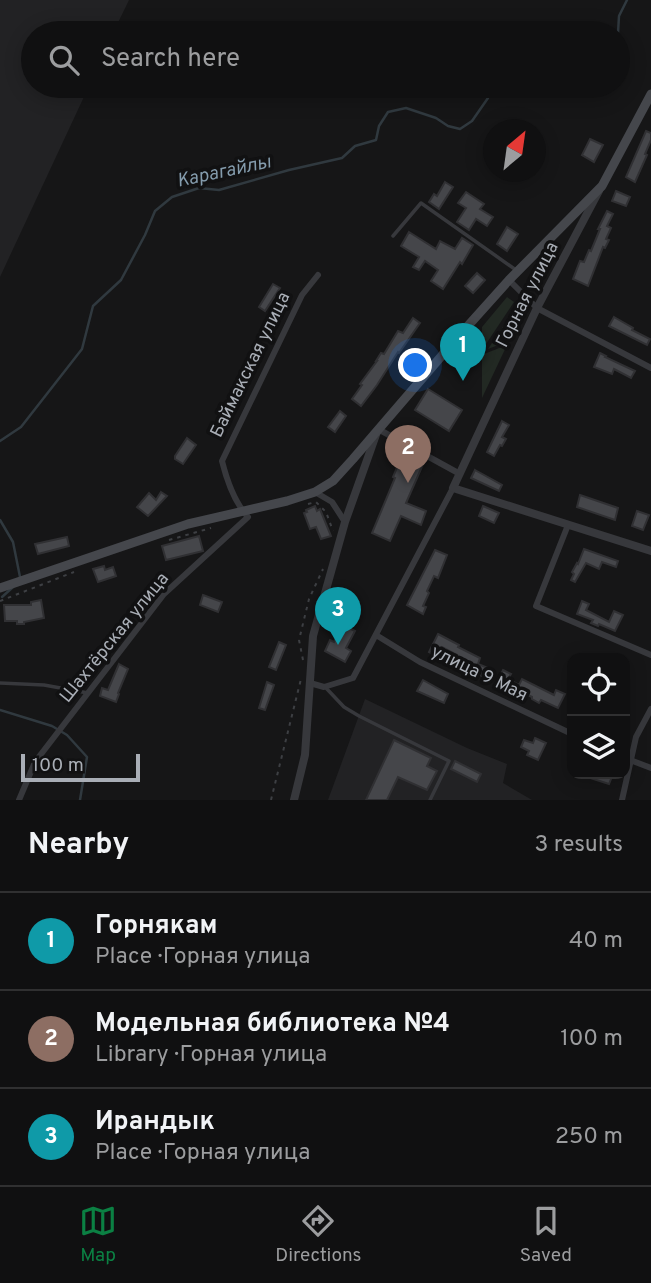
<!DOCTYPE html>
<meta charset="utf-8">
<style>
:root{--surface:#101011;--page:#19191a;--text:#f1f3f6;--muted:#9c9d9f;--line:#303031;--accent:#0b8043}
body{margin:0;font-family:Overpass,sans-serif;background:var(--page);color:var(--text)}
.controls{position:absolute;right:21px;bottom:21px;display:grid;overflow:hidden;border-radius:14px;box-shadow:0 4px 18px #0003}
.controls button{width:63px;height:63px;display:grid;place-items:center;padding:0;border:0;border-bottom:2px solid var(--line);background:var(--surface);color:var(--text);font:35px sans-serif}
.compass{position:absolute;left:483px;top:119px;width:63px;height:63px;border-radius:50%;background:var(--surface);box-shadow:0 4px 18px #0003;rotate:29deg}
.scale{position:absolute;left:21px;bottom:18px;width:119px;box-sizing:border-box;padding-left:7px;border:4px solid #a9aeb6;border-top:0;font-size:19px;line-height:24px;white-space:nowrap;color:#a9aeb6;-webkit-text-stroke:5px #111112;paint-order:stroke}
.you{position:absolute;left:416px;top:366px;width:24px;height:24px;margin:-18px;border:5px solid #fff;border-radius:50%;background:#1a73e8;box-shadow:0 0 0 10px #1a73e833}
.badge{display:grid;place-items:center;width:46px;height:46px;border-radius:50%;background:var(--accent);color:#fff;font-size:23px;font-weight:700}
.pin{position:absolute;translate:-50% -58px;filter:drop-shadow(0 2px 4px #0008)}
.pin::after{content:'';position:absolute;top:37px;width:24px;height:21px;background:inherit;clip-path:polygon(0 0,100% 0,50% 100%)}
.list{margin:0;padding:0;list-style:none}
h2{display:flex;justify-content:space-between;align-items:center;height:91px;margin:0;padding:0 28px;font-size:30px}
h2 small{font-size:23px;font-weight:400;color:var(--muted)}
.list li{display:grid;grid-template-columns:46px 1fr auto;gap:21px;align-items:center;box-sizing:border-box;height:98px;padding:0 28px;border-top:2px solid var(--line)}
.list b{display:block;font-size:26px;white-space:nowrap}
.list p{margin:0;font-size:23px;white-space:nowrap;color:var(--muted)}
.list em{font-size:23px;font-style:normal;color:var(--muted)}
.icon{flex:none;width:38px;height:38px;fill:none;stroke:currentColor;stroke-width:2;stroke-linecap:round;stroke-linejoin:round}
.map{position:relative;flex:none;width:651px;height:800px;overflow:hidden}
.search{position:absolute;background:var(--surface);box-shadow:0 4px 18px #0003;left:21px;right:21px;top:21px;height:77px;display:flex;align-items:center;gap:18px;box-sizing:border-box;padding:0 24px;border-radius:38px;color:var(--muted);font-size:26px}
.sheet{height:385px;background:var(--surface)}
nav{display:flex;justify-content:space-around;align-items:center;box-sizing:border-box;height:98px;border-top:2px solid var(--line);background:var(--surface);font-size:19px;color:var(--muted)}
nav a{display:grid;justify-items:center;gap:4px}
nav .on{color:var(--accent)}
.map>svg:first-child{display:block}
.built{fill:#222224}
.green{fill:#222923}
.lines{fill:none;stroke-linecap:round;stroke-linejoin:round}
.stream{stroke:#30393f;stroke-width:2.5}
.building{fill:#45464a;stroke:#303033;stroke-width:2}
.path{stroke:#3d3f43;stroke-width:2;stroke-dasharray:3.5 5;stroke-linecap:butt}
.service{stroke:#37383c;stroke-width:3.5}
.minor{stroke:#37383c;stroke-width:6}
.tertiary{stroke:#37383c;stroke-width:8}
.secondary{stroke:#45474c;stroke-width:9}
.labels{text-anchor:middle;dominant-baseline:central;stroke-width:7;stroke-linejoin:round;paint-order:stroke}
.street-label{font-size:18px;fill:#a9aeb6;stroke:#111112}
.water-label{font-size:19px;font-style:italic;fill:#849cad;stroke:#111112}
</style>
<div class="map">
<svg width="651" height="800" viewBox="0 0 651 800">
<rect width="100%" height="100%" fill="#161617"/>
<!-- built -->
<g class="built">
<path d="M0,0H129L113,33H33V86H89L0,277Z"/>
<path d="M365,699L467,748L507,764L503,783L532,800H328Z"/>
</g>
<!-- green -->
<g class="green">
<path d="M507,297L514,302L482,350V327Z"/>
<path d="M519,303L525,308L509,341L488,349Z"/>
<path d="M507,345L482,398V358L484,354Z"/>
</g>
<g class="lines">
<!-- stream -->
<g class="stream">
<path d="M618,33L619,16L627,0"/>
<path d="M0,441L21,427L82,349L93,306L121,280L145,235L155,211L172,197L199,188L219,190L289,170L342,158L355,146L376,140L379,126L388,112L406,108L436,118L448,126L460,129L472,121L488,98L487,86"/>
<path d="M0,520L13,542L20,577"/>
<path d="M2,597L13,587"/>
<path d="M0,710L52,726L67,735L87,757L80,800"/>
</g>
</g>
<!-- building -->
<g class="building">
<path d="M646,131L651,133V140L645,154L647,155L635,182L626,177Z"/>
<path d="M590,139L603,145L594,162L582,155Z"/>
<path d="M445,182L453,187L439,209L429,202L434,194L437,196Z"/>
<path d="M616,191L630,197L626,206L612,201Z"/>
<path d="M466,192L484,204L480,209L493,217L487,226L476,219L469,230L457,222L466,208L458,203Z"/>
<path d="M607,211L613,214L607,226L611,228L606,239L609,240L605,248L603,247L588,286L573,279L580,261L584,262L589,250L591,251L600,229H598Z"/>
<path d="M507,227L518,234L507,251L497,244Z"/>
<path d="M409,232L436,249L440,241L455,249L462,238L473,245L462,264L460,262L443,289L431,281L438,270L425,261L419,270L413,267L419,257L401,246Z"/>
<path d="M477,273L485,280L473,293L465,286Z"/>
<path d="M273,284L280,288L265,311L259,307Z"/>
<path d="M614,317L633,328L632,330L650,339L647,345L609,326Z"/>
<path d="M413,318L420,323L399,353L398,352L377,385L361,406L352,399L362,385L360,384L377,361H376L381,353L384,354L398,331L403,333Z"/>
<path d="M600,353L606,356L605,357L635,371L631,378L614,369L612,374L594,367Z"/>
<path d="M428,389L462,410L449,431L415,410Z"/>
<path d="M340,411L346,416L335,432L328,427Z"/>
<path d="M502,421L509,425L502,437L506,439L502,446L500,445L494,456L487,452Z"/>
<path d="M187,438L196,445L183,464L175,459V456Z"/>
<path d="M403,453L424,462L406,503L426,511L421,525L401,516L390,541L372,533L395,478L393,477Z"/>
<path d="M475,470L502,485L499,491L471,478Z"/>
<path d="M161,492L167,496L148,516L137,507L149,493L156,500Z"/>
<path d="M580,495L618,508L615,520L577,507Z"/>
<path d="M315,506L317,511L320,509L331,536L321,539L316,527L310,529L304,513L307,512L306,510Z"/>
<path d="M483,506L499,513L494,523L479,516Z"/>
<path d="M637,511L649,515L643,530L632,526Z"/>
<path d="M199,536L203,551L166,560L162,546Z"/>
<path d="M67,537L69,546L38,554L35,544Z"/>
<path d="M584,549L618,561L616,567L602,562L599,569L586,563L575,582L571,580L574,574L572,572L577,563L578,564Z"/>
<path d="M435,550L447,555L438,578L434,576L427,591L429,593L423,606L426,607L423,614L407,605Z"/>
<path d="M104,566L105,570L113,567L116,576L98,582L93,569Z"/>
<path d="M203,595L222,602L218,612L200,605Z"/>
<path d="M41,600L44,618L24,622V624H17V621H5L4,605H31V602Z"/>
<path d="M582,601L589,604L586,610L609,622L614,611L623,615L615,631L599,624L598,626L591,623L593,620L577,614Z"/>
<path d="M343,625L355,631L346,648L351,651L345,662L325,651L330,640L334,642Z"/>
<path d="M438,634L459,645L458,647L480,658L478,664L488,668L484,677L453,663L457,655L442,647L437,656L429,652Z"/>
<path d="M279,642L286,645L276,670L269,667Z"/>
<path d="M119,664L128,669L118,693L119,694L116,702L100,696L102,688L108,690Z"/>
<path d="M503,670L511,674L508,679L519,685L522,679L554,695L556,690L565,694L558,708L541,700L539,703L532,699V697L498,681Z"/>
<path d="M423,680L448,694L444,703L417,691Z"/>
<path d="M267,682L274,685L265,710L259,708Z"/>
<path d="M535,738L546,743L538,760L527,755L529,751L521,747L524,740L533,743Z"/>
<path d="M394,740L431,758L427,766L437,771L427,790L398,777L387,800H366Z"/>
<path d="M455,761L481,774L477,782L451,769Z"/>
<path d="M581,774H613L609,784L581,775Z"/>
</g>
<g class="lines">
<!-- path -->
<g class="path">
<path d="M308,504L316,502L326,512L333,531"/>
<path d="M169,540L211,528"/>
<path d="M0,601L74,572"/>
<path d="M303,660L299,640L309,599L323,569"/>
<path d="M271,800L301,679"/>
</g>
<!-- service -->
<g class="service">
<path d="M393,236L421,203L516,270"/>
<path d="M0,683L44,685L88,693"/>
<path d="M326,688L344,707L359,716L449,761L430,800"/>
</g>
<!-- minor -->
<g class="minor">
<path d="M509,280L537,308L651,368"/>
<path d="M378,429L460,474"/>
<path d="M315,492L332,502L345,522"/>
<path d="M568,525L536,606L651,655"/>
<path d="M376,635L420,662L572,734"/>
<path d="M310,683L324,687L353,678L453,488"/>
<path d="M625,758L651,768"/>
<path d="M19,800L35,762L164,594L248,517C234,502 227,481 222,461L302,295L318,275"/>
<path d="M622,800L636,737L651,709"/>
</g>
<!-- tertiary -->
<g class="tertiary">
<path d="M599,191L537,308L453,488L651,551"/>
<path d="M294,800L305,755L313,636L345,522L377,432"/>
</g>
<!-- secondary -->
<path class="secondary" d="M0,588L188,524L287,501L315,492L333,481L353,459L457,338L509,280L602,186L651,94"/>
</g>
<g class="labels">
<!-- street labels -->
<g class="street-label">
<text transform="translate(528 295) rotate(-63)">Горная улица</text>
<text transform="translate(251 365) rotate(-64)">Баймакская улица</text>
<text transform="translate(115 638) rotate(-51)">Шахтёрская улица</text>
<text transform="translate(479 674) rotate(26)">улица 9 Мая</text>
</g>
<!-- water labels -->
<g class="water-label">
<text transform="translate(224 172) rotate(-12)">Карагайлы</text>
</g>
</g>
</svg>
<div class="controls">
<button><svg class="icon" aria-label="locate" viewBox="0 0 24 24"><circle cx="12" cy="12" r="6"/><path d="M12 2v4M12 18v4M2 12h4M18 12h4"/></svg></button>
<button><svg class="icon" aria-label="layers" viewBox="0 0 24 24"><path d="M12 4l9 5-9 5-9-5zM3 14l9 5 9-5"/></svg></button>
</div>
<svg class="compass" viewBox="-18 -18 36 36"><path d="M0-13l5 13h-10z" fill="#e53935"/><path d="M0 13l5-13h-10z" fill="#9c9d9f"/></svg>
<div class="scale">100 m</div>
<div class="you"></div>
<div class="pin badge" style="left:463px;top:381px;background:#0f9aa8">1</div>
<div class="pin badge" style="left:408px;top:483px;background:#8d6e63">2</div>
<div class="pin badge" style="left:338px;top:645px;background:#0f9aa8">3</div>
<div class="search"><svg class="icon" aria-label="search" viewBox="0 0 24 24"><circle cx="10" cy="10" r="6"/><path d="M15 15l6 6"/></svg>Search here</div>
</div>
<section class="sheet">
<h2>Nearby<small>3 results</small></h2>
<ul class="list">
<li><span class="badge" style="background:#0f9aa8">1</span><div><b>Горнякам</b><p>Place · Горная улица</p></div><em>40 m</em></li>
<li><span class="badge" style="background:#8d6e63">2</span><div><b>Модельная библиотека №4</b><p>Library · Горная улица</p></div><em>100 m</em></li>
<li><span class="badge" style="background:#0f9aa8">3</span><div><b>Ирандык</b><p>Place · Горная улица</p></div><em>250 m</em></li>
</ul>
</section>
<nav>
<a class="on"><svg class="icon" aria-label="map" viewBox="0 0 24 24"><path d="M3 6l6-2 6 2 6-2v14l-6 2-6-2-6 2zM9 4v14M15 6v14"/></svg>Map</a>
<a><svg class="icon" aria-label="directions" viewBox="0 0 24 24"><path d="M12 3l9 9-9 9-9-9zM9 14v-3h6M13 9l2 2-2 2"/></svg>Directions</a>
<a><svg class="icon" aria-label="saved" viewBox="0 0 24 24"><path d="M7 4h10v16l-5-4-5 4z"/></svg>Saved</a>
</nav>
